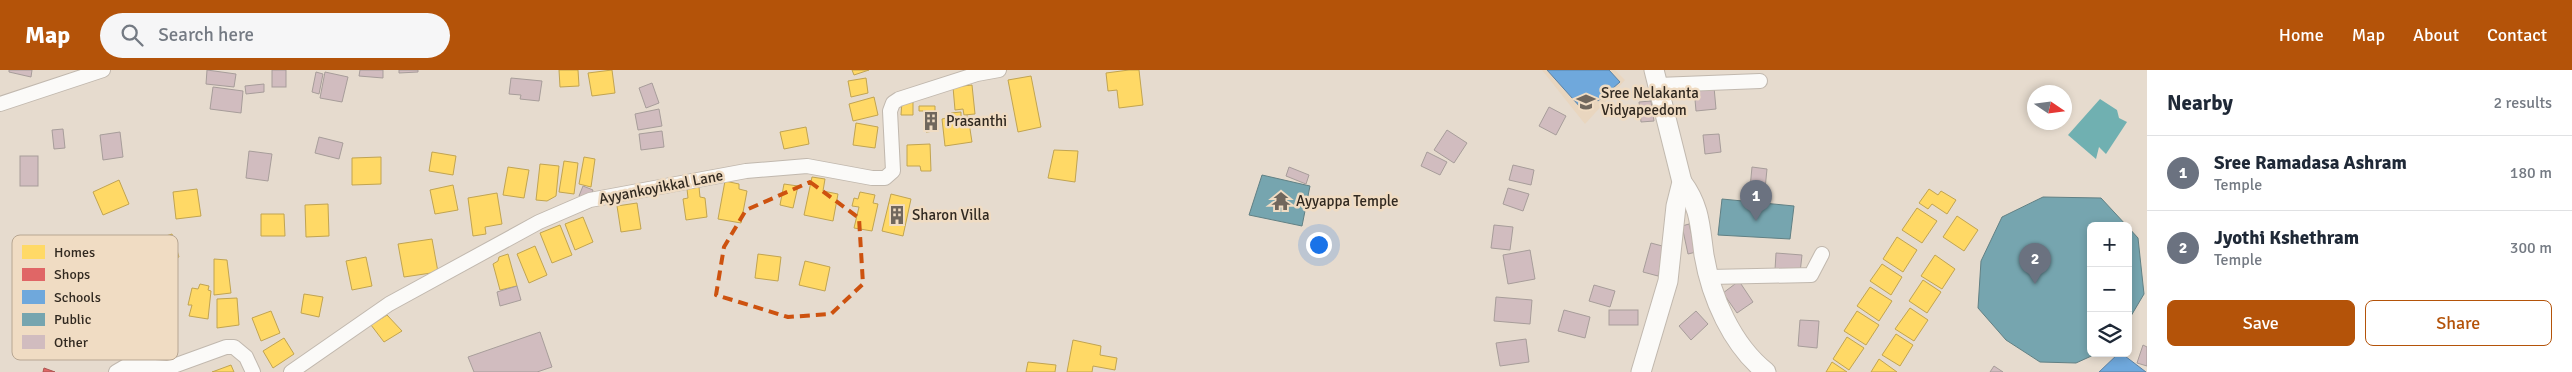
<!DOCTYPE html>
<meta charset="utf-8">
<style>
:root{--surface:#fff;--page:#f6f6f7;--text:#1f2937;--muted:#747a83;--line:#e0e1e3;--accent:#b45309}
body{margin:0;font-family:Signika,sans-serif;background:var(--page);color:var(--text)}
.controls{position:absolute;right:15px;bottom:15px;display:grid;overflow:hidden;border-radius:8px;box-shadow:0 2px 8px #0003}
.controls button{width:45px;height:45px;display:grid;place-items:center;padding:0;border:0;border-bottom:1px solid var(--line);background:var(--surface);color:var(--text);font:25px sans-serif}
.compass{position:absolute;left:2027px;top:15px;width:45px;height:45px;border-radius:50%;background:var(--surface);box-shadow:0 2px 8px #0003;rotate:103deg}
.you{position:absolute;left:1318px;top:174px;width:18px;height:18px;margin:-12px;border:4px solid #fff;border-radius:50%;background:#1a73e8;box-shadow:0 0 0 8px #1a73e833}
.badge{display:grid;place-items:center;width:32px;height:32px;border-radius:50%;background:var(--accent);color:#fff;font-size:16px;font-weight:700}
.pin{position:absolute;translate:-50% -41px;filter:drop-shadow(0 1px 2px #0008)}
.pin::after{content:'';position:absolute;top:26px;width:18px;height:15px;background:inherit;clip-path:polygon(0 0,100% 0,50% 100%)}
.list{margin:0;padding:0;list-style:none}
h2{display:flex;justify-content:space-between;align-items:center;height:65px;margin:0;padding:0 20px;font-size:21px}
h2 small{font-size:16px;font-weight:400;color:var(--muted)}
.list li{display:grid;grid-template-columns:32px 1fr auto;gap:15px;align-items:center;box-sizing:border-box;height:75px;padding:0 20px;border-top:1px solid var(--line)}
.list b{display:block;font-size:19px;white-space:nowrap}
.list p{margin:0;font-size:16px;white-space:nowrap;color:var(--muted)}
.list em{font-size:16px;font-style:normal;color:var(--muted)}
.actions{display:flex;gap:10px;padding:15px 20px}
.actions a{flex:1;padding:11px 0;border:1px solid var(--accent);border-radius:8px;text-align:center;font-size:18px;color:var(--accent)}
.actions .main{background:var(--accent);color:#fff}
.icon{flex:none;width:28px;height:28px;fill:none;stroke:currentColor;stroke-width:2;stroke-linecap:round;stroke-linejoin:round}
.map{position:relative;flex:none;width:2147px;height:302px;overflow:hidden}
header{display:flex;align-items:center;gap:30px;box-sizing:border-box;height:70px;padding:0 25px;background:var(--accent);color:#fff}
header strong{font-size:24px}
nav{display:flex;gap:28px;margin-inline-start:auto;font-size:18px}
.search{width:350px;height:45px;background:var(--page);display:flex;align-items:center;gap:12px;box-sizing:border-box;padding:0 18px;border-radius:28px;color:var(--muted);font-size:19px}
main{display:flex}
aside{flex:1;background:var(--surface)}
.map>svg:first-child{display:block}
.built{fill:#e9d6bf}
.water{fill:#70b0b1}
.homes{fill:#ffd966;stroke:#c1a451}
.shops{fill:#e06666;stroke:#ac5451}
.schools{fill:#6fa8dc;stroke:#5c82a4}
.public{fill:#76a5af;stroke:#618084}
.building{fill:#d1bcbf;stroke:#a79d9a}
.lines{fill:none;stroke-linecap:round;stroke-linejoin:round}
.street-casing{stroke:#c1b8ae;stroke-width:16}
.secondary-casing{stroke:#c1b8ae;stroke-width:21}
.street{stroke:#fbfaf8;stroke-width:14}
.secondary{stroke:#fbfaf8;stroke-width:19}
.marked{fill:none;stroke:#cd520f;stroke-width:4;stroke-dasharray:10 6;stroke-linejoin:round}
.labels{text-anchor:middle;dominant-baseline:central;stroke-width:5;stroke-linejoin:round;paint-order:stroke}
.poi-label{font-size:15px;fill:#312920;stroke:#f0dcc3;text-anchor:start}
.street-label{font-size:15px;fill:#312920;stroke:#f0dcc3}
.key{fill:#f0dcc3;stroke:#b7a692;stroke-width:1}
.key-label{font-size:14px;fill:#312920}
</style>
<header>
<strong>Map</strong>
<div class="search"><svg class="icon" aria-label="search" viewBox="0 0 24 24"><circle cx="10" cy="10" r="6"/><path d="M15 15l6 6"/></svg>Search here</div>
<nav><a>Home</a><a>Map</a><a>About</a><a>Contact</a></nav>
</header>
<main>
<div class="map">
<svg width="2147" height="302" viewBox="0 0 2147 302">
<rect width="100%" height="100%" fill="#e6dbce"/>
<!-- built -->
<path class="built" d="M1542,0H1615L1625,10L1585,54Z"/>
<!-- water -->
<path class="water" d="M2100,29L2117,40L2119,48L2127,52L2106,84L2099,77L2096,89L2068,65Z"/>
<!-- homes -->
<g class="homes">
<path d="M559,0H578L579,16L560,17Z"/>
<path d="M612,0L615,23L592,26L588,3Z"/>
<path d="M852,0H869L854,5Z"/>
<path d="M1129,0H1139L1143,35L1119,38L1117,20L1108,21L1106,3Z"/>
<path d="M1031,6L1041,57L1018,62L1008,10Z"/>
<path d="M866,8L868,23L851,27L848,11Z"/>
<path d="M972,15L975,44L964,45L963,39L955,40L953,17Z"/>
<path d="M874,27L878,45L853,51L849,34Z"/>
<path d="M902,31L913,32V45H901Z"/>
<path d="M919,36H935V61L926,62V41H919Z"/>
<path d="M961,42V47L968,46L972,72L945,76L942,49L951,47V43Z"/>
<path d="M856,53L878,57L875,78L853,75Z"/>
<path d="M806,57L809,74L784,79L780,62Z"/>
<path d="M930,74L931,101H921L920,96H907V75Z"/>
<path d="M1054,80L1078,81L1075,112L1048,108Z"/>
<path d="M432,82L456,86L453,105L429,101Z"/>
<path d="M381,87V114L352,115V88Z"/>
<path d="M584,87L595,89L591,117L579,114Z"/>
<path d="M564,91L578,93L574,124L559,122Z"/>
<path d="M540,94L559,96L556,126L547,131L536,130Z"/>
<path d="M508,97L529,100L524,128L503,125Z"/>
<path d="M812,107L825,109L823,121L838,124L833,151L804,145Z"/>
<path d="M119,110L129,134L103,145L93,122Z"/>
<path d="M725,111L739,114V119L747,121L741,153L718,149Z"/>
<path d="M784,114L798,116L793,138L780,135Z"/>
<path d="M453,115L458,140L435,144L430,120Z"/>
<path d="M699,117L700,127L705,128L707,147L686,150L683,129L688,128L687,119Z"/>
<path d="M197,119L201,146L176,149L173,122Z"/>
<path d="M1929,119L1938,125L1941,121L1956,130L1947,144L1932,134L1928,139L1919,133Z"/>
<path d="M860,122L875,125L873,133L878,134L872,161L854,158L859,137L852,136L854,128L858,129Z"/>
<path d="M497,123L502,154L485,157L486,164L473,166L468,128Z"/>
<path d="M891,124L911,129L903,166L882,161Z"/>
<path d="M637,133L641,159L621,162L617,136Z"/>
<path d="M328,134L329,166L306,167L305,135Z"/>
<path d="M1917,138L1937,151L1922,173L1902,160Z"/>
<path d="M261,144H284L285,166H261Z"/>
<path d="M1957,146L1978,160L1964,181L1943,167Z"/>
<path d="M583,147L593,172L575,180L565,154Z"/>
<path d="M560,155L572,185L552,193L540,163Z"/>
<path d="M172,164L179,187L155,195L147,172Z"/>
<path d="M1897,167L1917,180L1903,202L1883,189Z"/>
<path d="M432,169L438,202L404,207L398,174Z"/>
<path d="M535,176L547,205L529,213L517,184Z"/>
<path d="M508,184L517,216L500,220L493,194L498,191L499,187Z"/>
<path d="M758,184L781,187L778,211L755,208Z"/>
<path d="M1935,185L1955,199L1942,219L1921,206Z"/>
<path d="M366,187L372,216L352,220L346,191Z"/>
<path d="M214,189L227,190L231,223L214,225Z"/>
<path d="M805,191L830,197L825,221L799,215Z"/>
<path d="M1882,194L1902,207L1891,225L1870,211Z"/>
<path d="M1923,210L1941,222L1927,243L1909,231Z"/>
<path d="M200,214L209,216L208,220L211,221L208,249L189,246L192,235H188L192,218L198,219Z"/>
<path d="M1870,217L1892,231L1879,251L1857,236Z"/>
<path d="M304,224L323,227L319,247L301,243Z"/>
<path d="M237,228L239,255L217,258V229Z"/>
<path d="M1910,238L1928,250L1914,271L1895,259Z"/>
<path d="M271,241L280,263L261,271L252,248Z"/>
<path d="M1857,241L1879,255L1866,275L1844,261Z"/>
<path d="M387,245L402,261L384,272L371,255Z"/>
<path d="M1896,264L1913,275L1900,296L1882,285Z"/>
<path d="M1847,267L1864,278L1849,300L1833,289Z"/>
<path d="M284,268L294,284L273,298L263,281Z"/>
<path d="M1073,270L1101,276L1100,285L1117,288L1115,300L1093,296L1092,302H1067Z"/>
<path d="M1879,289L1897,302H1871Z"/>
<path d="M1028,292L1056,295L1055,302H1026Z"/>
<path d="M1832,292L1847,302H1826Z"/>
<path d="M231,295L234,302H212Z"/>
</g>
<!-- shops -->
<path class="shops" d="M44,298L55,302H43Z"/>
<!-- schools -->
<g class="schools">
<path d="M1547,0H1609L1620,12L1598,31L1591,25L1581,38Z"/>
<path d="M2119,283H2121L2146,302H2099Z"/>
</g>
<!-- public -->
<g class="public">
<path d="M1262,105L1310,116L1302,156L1249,145Z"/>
<path d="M2043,127L2101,128L2127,156H2091V283H2098L2076,293L2040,292L2006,270L1978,238L1981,191L2002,147Z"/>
<path d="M1722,129L1794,136L1790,169L1718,165Z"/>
<path d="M2128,157L2138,168L2144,224L2128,251Z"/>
</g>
<!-- building -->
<g class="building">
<path d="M9,0H32L31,7L9,2Z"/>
<path d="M207,0L236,4L234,17L206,14Z"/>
<rect x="272" y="0" width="14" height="17"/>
<path d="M360,0H383V8L359,6Z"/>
<path d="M399,0H418V2L399,3Z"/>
<path d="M316,2L323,4L319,24L312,22Z"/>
<path d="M325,2L348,7L342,32L320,28Z"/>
<path d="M511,8L542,11L539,31L520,29L521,25L509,24Z"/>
<path d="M652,13L659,33L646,38L639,18Z"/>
<path d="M264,14V22L246,24L245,16Z"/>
<path d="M213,17L243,21L241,43L210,39Z"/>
<path d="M1714,17L1716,39L1696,41L1694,18Z"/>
<path d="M1651,31L1654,51L1641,52L1639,32Z"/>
<path d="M1549,37L1566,46L1556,65L1539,56Z"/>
<path d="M659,39L662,56L638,60L635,44Z"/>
<path d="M63,59L65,78L54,79L52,60Z"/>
<path d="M1447,60L1467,73L1454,93L1434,80Z"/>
<path d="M662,61L664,77L641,80L639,64Z"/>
<path d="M120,62L123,87L103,90L100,65Z"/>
<path d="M1719,64L1721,82L1705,84L1703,65Z"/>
<path d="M319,67L343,73L339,89L315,83Z"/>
<path d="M249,81L272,84L268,111L246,108Z"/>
<path d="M1427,82L1447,92L1440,105L1421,96Z"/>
<rect x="20" y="86" width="18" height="30"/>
<path d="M1513,95L1534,100L1531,115L1509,110Z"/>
<path d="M1289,97L1309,105L1306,114L1286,106Z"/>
<path d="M1752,97L1767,99L1765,119L1750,118Z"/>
<path d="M583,116L593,120L589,130L579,126Z"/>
<path d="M1508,118L1529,124L1523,141L1503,134Z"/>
<path d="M1689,154L1696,182L1688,184L1682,156Z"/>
<path d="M1494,155L1513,157L1510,180L1491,178Z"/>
<path d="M1651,173L1666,177L1658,206L1643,202Z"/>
<path d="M1530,180L1535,209L1508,214L1503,185Z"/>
<path d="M1776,183L1802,185L1800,203L1775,200Z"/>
<path d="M1739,211L1753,232L1737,243L1723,223Z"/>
<path d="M1594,215L1615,221L1610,237L1589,231Z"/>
<path d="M517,216L521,230L500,236L497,222Z"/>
<path d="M1496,227L1532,230L1530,254L1494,251Z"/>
<path d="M1564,240L1590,247L1585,268L1558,261Z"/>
<rect x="1609" y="240" width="29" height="15"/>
<path d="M1696,241L1708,254L1691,270L1679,256Z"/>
<path d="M1800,250L1819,251L1817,278L1798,276Z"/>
<path d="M540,262L552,297L537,302H474L468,287Z"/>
<path d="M1526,269L1529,292L1500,296L1496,273Z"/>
<path d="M2143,275L2147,277V296L2137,293Z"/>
<path d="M1994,296L2003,302H1990Z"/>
</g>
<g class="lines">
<!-- street casing -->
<g class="street-casing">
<g id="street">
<path d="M1658,15L1760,11"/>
<path d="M0,34L103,0"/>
<path d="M1709,207L1811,205L1822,184"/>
<path d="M116,302L128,295L168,298L226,277H234L246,287L253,302"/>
<path d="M291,302L389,234L539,152L590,130L746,101L807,96L872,108H885L893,101L890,41L893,33L899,29L977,4L999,0"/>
</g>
</g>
<!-- secondary casing -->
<g class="secondary-casing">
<g id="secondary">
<path d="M1682,112C1700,136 1700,156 1704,185C1711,227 1732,275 1766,302"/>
<path d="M1641,302L1668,211L1676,136L1682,112L1654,0"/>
</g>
</g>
<!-- street -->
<use href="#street" class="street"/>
<!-- secondary -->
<use href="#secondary" class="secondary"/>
</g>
<!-- marked area -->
<path class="marked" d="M810,112L859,148L863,214L831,244L788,247L716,225L724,177L746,140Z"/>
<!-- icons -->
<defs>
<g id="school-bare" transform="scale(1.5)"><path d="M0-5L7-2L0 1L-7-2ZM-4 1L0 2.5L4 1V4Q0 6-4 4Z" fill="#70675d" stroke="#f0dcc3" stroke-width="2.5" paint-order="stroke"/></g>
<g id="building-bare" transform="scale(1.5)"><path d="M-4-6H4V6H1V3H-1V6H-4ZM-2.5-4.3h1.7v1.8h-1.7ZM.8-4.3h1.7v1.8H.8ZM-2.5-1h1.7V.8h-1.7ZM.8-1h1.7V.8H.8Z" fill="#70675d" stroke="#f0dcc3" stroke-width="2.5" paint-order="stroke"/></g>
<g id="temple-bare" transform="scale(1.5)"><path d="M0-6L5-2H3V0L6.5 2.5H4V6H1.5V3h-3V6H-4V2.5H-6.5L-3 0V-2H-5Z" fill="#70675d" stroke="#f0dcc3" stroke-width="2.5" paint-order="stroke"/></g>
</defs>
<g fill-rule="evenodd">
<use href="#school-bare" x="1586" y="32"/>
<use href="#building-bare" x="931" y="51"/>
<use href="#temple-bare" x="1281" y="131"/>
<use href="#building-bare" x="897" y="145"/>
</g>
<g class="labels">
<!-- poi labels -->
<g class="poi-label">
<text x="1601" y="23">Sree Nelakanta<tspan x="1601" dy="17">Vidyapeedom</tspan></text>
<text x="946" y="51">Prasanthi</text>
<text x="1296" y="131">Ayyappa Temple</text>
<text x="912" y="145">Sharon Villa</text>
</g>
<!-- street labels -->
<g class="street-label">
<text transform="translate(661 117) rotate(-11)">Ayyankoyikkal Lane</text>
</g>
</g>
<!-- legend -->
<rect x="12" y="165" width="166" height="125" rx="8" class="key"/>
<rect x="22" y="175" width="23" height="14" fill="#ffd966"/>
<rect x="22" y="198" width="23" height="13" fill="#e06666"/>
<rect x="22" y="220" width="23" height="14" fill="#6fa8dc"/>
<rect x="22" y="243" width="23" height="13" fill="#76a5af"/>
<rect x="22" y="265" width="23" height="14" fill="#d1bcbf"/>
<g class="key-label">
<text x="54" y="187">Homes</text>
<text x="54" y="209">Shops</text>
<text x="54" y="232">Schools</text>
<text x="54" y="254">Public</text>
<text x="54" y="277">Other</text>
</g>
</svg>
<div class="controls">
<button>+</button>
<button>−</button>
<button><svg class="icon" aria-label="layers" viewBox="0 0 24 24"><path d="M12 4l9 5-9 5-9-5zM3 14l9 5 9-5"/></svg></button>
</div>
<svg class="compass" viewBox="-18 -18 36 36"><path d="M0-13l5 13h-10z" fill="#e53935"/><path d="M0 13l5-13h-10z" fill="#747a83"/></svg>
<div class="you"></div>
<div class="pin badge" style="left:1756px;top:151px;background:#6b7280">1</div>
<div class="pin badge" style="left:2035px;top:214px;background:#6b7280">2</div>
</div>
<aside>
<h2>Nearby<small>2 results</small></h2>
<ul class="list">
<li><span class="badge" style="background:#6b7280">1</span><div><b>Sree Ramadasa Ashram</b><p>Temple</p></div><em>180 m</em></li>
<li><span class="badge" style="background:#6b7280">2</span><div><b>Jyothi Kshethram</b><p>Temple</p></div><em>300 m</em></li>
</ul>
<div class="actions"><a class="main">Save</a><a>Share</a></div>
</aside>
</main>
